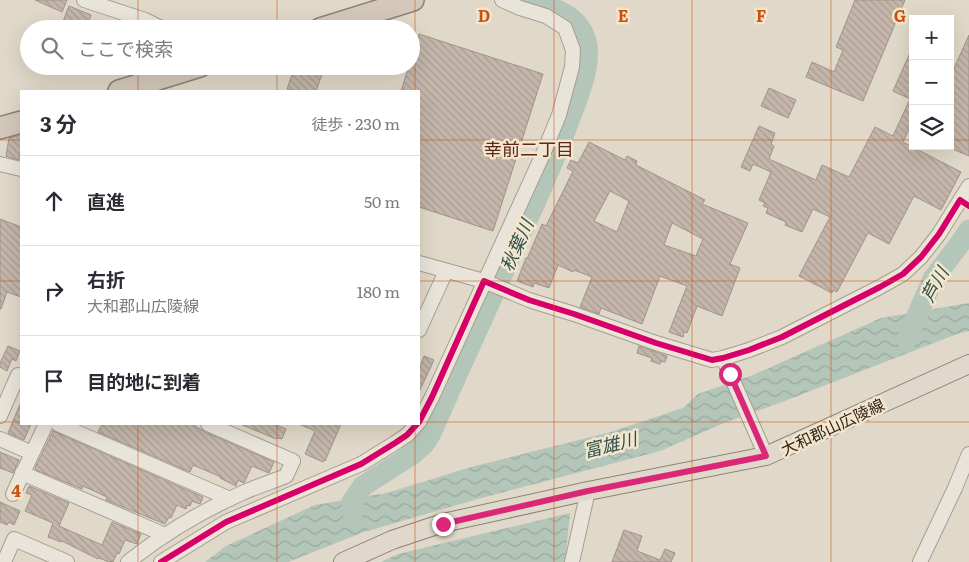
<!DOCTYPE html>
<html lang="ja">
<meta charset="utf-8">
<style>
:root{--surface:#fff;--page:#f7f7f7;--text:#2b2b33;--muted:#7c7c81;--line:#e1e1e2}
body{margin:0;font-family:Literata,"Noto Sans JP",serif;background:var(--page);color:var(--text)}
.controls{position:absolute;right:15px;top:15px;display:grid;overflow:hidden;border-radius:0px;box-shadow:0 5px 20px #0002}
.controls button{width:45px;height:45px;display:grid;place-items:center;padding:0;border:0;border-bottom:1px solid var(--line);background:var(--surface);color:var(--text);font:25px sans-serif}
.stop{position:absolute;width:15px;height:15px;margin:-11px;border:4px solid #db2777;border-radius:50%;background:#fff}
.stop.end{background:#db2777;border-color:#fff;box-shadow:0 1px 5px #0008}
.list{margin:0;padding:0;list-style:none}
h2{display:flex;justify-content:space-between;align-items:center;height:65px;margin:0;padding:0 20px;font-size:21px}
h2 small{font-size:16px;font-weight:400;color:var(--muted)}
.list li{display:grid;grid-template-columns:32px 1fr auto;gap:15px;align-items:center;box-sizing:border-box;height:90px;padding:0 20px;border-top:1px solid var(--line)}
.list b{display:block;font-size:19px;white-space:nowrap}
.list p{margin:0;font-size:16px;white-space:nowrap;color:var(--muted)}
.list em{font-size:16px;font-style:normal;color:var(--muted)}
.icon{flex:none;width:28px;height:28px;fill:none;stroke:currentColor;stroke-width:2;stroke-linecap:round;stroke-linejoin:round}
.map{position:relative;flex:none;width:969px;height:562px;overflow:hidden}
.search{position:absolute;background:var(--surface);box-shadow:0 5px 20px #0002;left:20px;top:20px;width:400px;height:55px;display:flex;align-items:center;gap:12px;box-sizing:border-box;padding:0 18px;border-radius:28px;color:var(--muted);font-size:19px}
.panel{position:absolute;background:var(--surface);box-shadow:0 5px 20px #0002;left:20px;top:90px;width:400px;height:335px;border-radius:0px}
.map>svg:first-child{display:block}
.water{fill:url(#water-waves)}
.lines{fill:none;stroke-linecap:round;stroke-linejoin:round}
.river{stroke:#b4c5b9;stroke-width:21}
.building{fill:url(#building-back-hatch);stroke:#a09488;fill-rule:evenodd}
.minor-casing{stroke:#a59d92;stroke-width:16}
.major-casing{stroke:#8a8379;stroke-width:20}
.highway-casing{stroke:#8a8379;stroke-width:24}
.minor{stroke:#e9e4da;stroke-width:14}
.major{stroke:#e0d9cb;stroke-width:18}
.highway{stroke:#d4c8ba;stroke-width:21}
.cycleway-casing{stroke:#f3e6cd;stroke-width:9}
.cycleway{stroke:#d6006c;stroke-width:6}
.route{stroke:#db2777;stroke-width:6}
.grid{fill:none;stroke:#cd510e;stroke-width:1;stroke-opacity:0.55}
.labels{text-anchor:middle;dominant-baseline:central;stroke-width:5;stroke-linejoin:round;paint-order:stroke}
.street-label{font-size:16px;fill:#32251c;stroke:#f3e6cd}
.neighbourhood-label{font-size:18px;fill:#5d271d;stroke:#f3e6cd}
.water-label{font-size:18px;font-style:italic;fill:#2c524d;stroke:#f3e6cd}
.grid-label{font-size:16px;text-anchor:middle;font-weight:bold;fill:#cd510e;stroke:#f3e6cd;stroke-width:5;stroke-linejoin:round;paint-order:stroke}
</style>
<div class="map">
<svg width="969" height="562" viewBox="0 0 969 562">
<defs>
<pattern id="water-waves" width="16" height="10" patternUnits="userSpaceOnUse" patternTransform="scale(1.25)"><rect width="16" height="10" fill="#b4c5b9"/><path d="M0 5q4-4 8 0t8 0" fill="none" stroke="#9ba99e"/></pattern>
<pattern id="building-back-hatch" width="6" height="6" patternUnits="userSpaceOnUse" patternTransform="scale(1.25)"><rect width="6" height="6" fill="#c4b6aa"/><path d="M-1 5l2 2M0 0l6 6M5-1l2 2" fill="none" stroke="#a99c92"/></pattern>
</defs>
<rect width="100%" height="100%" fill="#e0d8c8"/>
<!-- water -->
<g class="water">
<path d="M969,303V331L957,334L782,402L724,423L660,451L481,498L364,532L288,562H205L226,546L315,505L387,493L471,467L611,432L683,408L698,394L753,375L881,318Z"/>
<path d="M570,513L565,562H381L398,554Z"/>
</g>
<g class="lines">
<!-- river -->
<g class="river">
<path d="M907,339L933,279L959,245L969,230"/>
<path d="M353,513L352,502L363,486L413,454L424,444L431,433C456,376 482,320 507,264C529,216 552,168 570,118C578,97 592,64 586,41C579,14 551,7 527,0"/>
</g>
</g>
<!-- building -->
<g class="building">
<path d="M35,0H67L62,12Z"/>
<path d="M855,0H905L863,101L806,77L812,62L834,72L843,50L836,47Z"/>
<path d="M69,6L91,15L86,29H73L62,24Z"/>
<path d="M419,34L543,74L493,231L419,207V91H401L409,66H411V59Z"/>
<path d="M969,35V156L950,148V77Z"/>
<path d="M913,46V131L909,129L903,142L961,172L941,210L914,196L889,244L868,233L837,292L833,290L832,293L799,276L830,217L813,209L802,232L785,225L786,222L766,213L768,208L763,206L765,203L759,200L771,172L753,164L750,171L741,167L759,126L775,133L771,144L774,146L769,159L816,180L822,165L849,177L875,127L893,136L910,99L893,91Z"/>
<path d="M295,66H325L316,91H293L287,89Z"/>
<path d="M769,88L796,100L788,118L761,106Z"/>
<path d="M21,135V146L19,160L6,156L9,138Z"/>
<path d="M589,142L625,160L627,156L637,161L636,165L705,200L702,204L748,223L730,264L740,268L722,316L697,306L687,333L684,332L683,337L669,332L687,286L660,276L642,324L601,308L599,314L580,307L592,277L574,270L573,272L558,265L549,288L534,283L533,287L517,281L526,258L527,259L542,224L546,226L573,171L567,168L571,160L578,163ZM610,191L629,201L617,232L594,221ZM672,223L703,239L696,256L664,245Z"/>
<path d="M0,219L21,227V297L7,292L1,309H0Z"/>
<path d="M8,346L20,351L16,361L12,359L7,371L0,367V363Z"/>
<path d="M639,346L667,356L665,362L661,361L660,364L651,361L652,358L637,353Z"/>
<path d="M424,356L434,360L419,392V369Z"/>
<path d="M21,402V424H31L24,440L8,433Z"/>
<path d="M102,424H124L127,425L128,424H196L195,426L205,432L274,462L269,473L252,466L244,483L238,480L236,486L220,478L221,477L193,465L190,472L98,432Z"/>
<path d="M240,424H274L286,429L282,439L277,438L276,439Z"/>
<path d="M299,424H341L325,461L324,460L323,462L305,454L315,431Z"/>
<path d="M53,431L203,497L200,504L192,501L190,506L187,505L186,509L177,505L171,518L169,517L165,524L106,500L107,497L83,486L82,489L36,470L35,468Z"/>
<path d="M0,452L19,460L13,473L0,468Z"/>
<path d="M29,486L69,503L59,526L102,545L112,522L141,534L137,544L125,540L119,554L117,553L113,562H109L99,558L98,559L62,541L61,542L48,537L53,523L25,511L32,495L26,493Z"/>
<path d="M0,502L20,511L14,525L9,522L7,525L0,522Z"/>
<path d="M624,530L642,536L637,551L660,560L665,549L675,553L671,562H612Z"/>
</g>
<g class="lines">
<!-- minor casing -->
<g class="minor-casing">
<g id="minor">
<path d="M84,0L145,20L163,29"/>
<path d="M0,164L21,169"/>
<path d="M419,263L484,281L529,300L574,314L656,343L712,360L723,358L749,350L782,337L880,287L903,274L921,257L939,234L969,186"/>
<path d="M419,330L446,271"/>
<path d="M723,358L766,456"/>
<path d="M0,416L18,375"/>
<path d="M419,422L432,397L543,154L559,115L572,67L573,50L565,28L546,16L520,8L502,0"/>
<path d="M58,424L230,499"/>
<path d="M0,439L32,453"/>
<path d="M22,473L165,535"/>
<path d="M13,494L46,424"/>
<path d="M4,562L14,539L67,562"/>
<path d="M128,562C162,535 200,512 240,494C255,487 271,482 286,476L293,461L208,424"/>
<path d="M161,562L226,522L361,464L395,443L407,435L417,424"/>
<path d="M572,562L588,491"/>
<path d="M920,562L955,488L969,454"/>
</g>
</g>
<!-- major casing -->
<g class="major-casing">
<path id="major" d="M343,562L392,540L443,523L588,491L766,456L969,364"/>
</g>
<!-- highway casing -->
<g class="highway-casing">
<g id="highway">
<path d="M320,29L413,0"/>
<path d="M119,91L200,66"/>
<path d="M0,128L21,122"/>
</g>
</g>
<!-- minor -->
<use href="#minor" class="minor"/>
<!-- major -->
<use href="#major" class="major"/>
<!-- highway -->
<use href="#highway" class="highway"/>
<!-- cycleway casing -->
<g class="cycleway-casing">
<g id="cycleway">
<path d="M419,422L432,397L484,281L529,300L574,314L656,343L712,360L723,358L749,350L782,337L880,287L903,274L921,257L939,234L960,200L969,206"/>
<path d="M161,562L226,522L361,464L395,443L407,435L417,424"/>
</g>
</g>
<!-- cycleway -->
<use href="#cycleway" class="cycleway"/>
</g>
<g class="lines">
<!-- route -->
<path class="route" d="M443,524L588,491L766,456L730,374"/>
</g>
<!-- grid -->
<path class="grid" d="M138,0V29M277,0V29M415,0V91M554,0V562M692,0V562M831,0V562M138,66V91M277,66V91M0,140H21M419,140H913M950,140H969M0,281H21M419,281H969M0,422H21M419,422H969M138,424V562M277,424V562M415,424V562"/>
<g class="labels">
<!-- street labels -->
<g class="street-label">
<text transform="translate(832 426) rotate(-25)">大和郡山広陵線</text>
</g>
<!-- neighbourhood labels -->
<g class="neighbourhood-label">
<text x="529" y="148">幸前二丁目</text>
</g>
<!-- water labels -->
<g class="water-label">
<text transform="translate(516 245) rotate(-66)">秋葉川</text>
<text transform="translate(934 284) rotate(-61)">芦川</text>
<text transform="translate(610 444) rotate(-14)">富雄川</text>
</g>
</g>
<g class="grid-label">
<text x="484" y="22">D</text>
<text x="623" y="22">E</text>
<text x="761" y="22">F</text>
<text x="900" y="22">G</text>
<text x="16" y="497">4</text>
</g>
</svg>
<div class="controls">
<button>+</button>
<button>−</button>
<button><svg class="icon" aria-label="layers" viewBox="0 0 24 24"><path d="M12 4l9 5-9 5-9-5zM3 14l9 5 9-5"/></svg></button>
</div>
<div class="stop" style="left:730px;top:374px"></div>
<div class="stop end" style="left:443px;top:524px"></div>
<div class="search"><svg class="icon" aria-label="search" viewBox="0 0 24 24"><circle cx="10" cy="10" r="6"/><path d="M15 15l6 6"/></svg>ここで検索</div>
<section class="panel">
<h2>3 分<small>徒歩 · 230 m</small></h2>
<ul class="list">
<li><svg class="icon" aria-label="ahead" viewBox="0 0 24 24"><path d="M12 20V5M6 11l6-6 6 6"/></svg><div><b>直進</b></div><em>50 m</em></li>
<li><svg class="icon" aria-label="right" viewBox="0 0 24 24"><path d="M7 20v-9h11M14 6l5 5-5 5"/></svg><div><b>右折</b><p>大和郡山広陵線</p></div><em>180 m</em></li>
<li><svg class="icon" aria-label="arrive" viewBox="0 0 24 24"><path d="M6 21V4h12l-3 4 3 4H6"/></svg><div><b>目的地に到着</b></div></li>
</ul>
</section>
</div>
